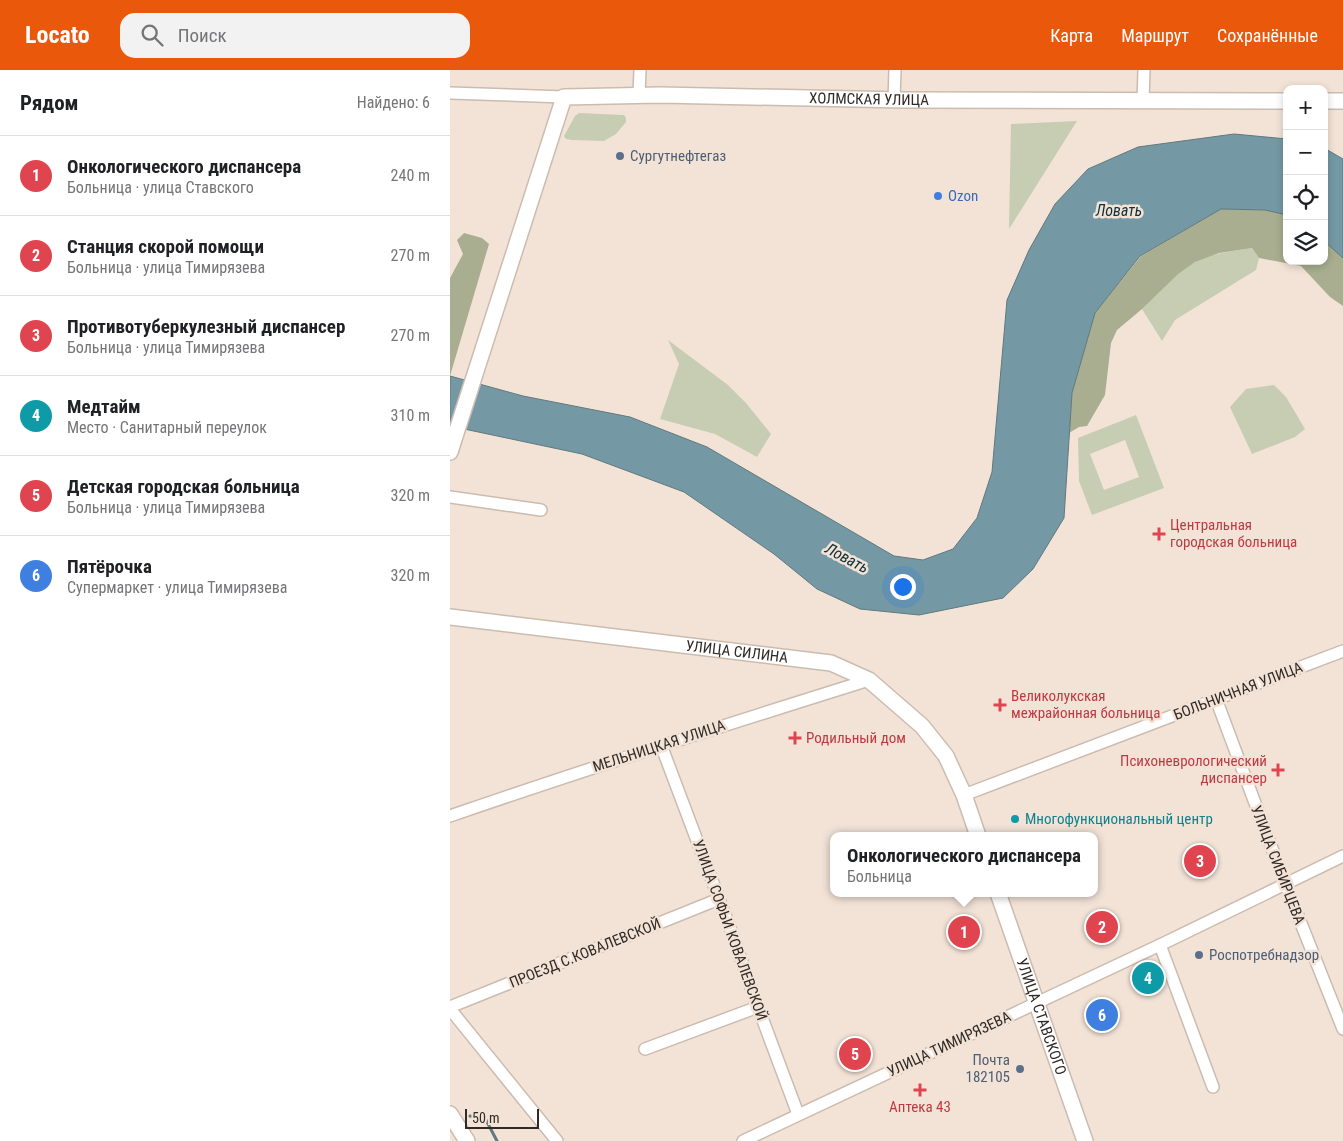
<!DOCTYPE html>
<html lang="ru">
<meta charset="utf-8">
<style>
:root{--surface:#fff;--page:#f2f2f2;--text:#202124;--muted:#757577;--line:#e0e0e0;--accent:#ea580c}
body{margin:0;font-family:"Roboto Condensed",sans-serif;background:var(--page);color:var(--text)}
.controls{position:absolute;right:15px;top:15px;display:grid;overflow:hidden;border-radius:10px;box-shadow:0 2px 8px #0003}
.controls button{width:45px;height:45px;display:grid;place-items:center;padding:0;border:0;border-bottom:1px solid var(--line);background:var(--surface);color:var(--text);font:25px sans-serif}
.scale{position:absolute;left:15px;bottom:12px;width:74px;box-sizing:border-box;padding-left:5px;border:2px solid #2f2a25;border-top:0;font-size:14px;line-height:18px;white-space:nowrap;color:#2f2a25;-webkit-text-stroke:4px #f3e3d7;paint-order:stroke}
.you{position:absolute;left:452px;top:516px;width:18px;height:18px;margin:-12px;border:4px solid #fff;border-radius:50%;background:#1a73e8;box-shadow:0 0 0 8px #1a73e833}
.badge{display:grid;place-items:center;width:32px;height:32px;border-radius:50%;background:var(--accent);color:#fff;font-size:16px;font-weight:700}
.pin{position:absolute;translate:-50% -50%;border:2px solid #fff;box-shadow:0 1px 5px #0006}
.popup{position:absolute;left:380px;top:762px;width:268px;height:65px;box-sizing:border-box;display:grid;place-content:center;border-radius:10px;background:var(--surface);filter:drop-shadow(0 1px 4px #0005);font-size:16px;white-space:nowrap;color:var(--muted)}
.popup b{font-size:19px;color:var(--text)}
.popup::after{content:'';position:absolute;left:50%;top:100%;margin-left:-10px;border:10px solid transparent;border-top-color:var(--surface)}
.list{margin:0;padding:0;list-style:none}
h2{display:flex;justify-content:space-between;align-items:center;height:65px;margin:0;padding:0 20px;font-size:21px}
h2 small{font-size:16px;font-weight:400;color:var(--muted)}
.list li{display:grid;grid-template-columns:32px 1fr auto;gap:15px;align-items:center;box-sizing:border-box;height:80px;padding:0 20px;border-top:1px solid var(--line)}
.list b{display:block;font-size:19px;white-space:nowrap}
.list p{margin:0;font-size:16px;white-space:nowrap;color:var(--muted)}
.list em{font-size:16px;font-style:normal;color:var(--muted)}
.icon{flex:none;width:28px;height:28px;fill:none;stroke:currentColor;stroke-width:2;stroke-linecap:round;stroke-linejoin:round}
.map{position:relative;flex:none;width:893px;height:1071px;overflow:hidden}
header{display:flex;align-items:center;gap:30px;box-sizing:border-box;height:70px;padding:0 25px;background:var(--accent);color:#fff}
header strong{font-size:24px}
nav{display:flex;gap:28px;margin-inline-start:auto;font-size:18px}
.search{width:350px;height:45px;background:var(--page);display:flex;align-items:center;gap:12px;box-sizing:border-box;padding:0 18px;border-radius:15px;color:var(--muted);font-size:19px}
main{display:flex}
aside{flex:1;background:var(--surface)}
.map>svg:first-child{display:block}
.green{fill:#c7cdb2;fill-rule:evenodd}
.forest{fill:#a8ae8f}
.water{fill:#7599a4;stroke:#60787e}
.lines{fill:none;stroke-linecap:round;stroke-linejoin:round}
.stream{stroke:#60787e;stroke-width:3}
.street-casing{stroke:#cbbcaf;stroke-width:14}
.secondary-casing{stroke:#cbbcaf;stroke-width:18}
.street{stroke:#fff;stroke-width:11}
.secondary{stroke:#fff;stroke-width:15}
.service-dot{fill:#5c6f8a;stroke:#f3e3d7;stroke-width:2}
.shop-dot{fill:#3f7fe0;stroke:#f3e3d7;stroke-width:2}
.health-dot{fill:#e0444e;stroke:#f3e3d7;stroke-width:2}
.culture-dot{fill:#0f9aa8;stroke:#f3e3d7;stroke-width:2}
.labels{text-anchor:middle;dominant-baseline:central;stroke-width:5;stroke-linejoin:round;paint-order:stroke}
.street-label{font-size:15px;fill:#2f2a25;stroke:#f3e3d7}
.service-label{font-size:15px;fill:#4e5e75;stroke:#f3e3d7;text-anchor:start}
.shop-label{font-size:15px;fill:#366cbe;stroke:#f3e3d7;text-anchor:start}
.health-label{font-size:15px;fill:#be3a42;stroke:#f3e3d7;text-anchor:start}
.culture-label{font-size:15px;fill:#0d838f;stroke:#f3e3d7;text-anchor:start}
.water-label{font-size:16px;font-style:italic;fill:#0c313a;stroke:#f3e3d7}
</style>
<header>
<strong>Locato</strong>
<div class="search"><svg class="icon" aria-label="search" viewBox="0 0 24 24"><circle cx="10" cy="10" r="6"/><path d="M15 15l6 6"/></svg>Поиск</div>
<nav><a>Карта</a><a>Маршрут</a><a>Сохранённые</a></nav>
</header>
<main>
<aside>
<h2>Рядом<small>Найдено: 6</small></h2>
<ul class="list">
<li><span class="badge" style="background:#e0444e">1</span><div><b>Онкологического диспансера</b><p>Больница · улица Ставского</p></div><em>240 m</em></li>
<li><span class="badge" style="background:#e0444e">2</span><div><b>Станция скорой помощи</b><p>Больница · улица Тимирязева</p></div><em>270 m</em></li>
<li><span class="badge" style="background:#e0444e">3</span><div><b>Противотуберкулезный диспансер</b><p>Больница · улица Тимирязева</p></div><em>270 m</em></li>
<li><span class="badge" style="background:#0f9aa8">4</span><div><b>Медтайм</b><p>Место · Санитарный переулок</p></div><em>310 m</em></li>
<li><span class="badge" style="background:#e0444e">5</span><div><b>Детская городская больница</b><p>Больница · улица Тимирязева</p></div><em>320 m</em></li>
<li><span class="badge" style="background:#3f7fe0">6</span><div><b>Пятёрочка</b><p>Супермаркет · улица Тимирязева</p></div><em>320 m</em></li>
</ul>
</aside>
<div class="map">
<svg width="893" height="1071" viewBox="0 0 893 1071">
<rect width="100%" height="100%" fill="#f3e3d7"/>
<!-- green -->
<g class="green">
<path d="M129,43L174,45L176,48V52L166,64L154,71L122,70L116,69L114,66L125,46Z"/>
<path d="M627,51L559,159L561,54Z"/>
<path d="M802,178L809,188L806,200L725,250L712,271L692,239C708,223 724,203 745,192C763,183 783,181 802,178Z"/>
<path d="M218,270L278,315L296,333L321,364L307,387L265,364L210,349L229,294Z"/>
<path d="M824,315L836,327L855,359L845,367L802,384L780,337L796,319Z"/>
<path d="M686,345L714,418L642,445L629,411L628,368ZM675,370L689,407L654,420L640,384Z"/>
</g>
<!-- forest -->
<g class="forest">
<path d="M771,139L815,140L837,145V191H874V171L893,188V236L880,227L851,196L809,188L802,178L769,183L745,192L728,204L692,239L667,260L661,273L655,325L637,356L629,357L619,363L622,323L645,243L691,186Z"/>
<path d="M14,163L32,168L39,174L0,306V208L13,184L7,170Z"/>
</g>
<!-- water -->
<g class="water">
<path d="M784,64L837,69V145L815,140L771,139L690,186L645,243L622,323L614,448L583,499L553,528L469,545L410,539L367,519L324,484L234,422L132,384L0,356V306L73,326L180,347L257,377L444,486L473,490L503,479L527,448L542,402L557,230L579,180L605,134L638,99L688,77Z"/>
<path d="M874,78L893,89V188L874,171Z"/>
</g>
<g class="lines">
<!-- stream -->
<path class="stream" d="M20,1046L36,1050L47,1071"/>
<!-- street casing -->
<g class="street-casing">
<g id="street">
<path d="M0,23L114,27"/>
<path d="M189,25L190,0"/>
<path d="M444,30L445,0"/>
<path d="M693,31L694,0"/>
<path d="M0,427L91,440"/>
<path d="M766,629L835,813L893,959"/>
<path d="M211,675L280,858L308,937L348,1044"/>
<path d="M514,725L893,581"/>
<path d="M0,746C139,698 278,654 419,610"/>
<path d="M710,875L763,1017"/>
<path d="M0,937L269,829"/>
<path d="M0,939L107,1071"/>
<path d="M195,979L308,937"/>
<path d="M293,1071L710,875L893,786"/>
</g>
</g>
<!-- secondary casing -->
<g class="secondary-casing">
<g id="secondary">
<path d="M874,31H893"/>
<path id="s1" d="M0,382L114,27L210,25L453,30L837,31"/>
<path id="s2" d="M0,547L381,593L419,610L472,656L496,686L514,725L528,766"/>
<path id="s3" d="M548,823L635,1071"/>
<path d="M0,1044L17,1071"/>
</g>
</g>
<!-- street -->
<use href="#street" class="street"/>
<!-- secondary -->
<use href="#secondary" class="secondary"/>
</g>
<!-- markers -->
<g class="service-dot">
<circle cx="170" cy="86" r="5"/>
<circle cx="749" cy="885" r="5"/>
<circle cx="570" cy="999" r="5"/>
</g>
<circle class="shop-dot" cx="488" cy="126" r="5"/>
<g class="health-dot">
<path d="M706.5 456.5h5v5h5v5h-5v5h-5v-5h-5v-5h5z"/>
<path d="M547.5 627.5h5v5h5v5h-5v5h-5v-5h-5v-5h5z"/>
<path d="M342.5 660.5h5v5h5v5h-5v5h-5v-5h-5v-5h5z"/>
<path d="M825.5 692.5h5v5h5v5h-5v5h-5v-5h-5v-5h5z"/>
<path d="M467.5 1012.5h5v5h5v5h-5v5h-5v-5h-5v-5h5z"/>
</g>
<circle class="culture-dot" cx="565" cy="749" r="5"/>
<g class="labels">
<!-- street labels -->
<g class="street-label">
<text stroke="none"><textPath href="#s1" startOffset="678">ХОЛМСКАЯ УЛИЦА</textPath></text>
<text stroke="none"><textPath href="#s2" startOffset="289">УЛИЦА СИЛИНА</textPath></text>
<text transform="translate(788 621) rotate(-21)">БОЛЬНИЧНАЯ УЛИЦА</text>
<text transform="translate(209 676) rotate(-18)">МЕЛЬНИЦКАЯ УЛИЦА</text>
<text transform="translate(828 795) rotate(69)">УЛИЦА СИБИРЦЕВА</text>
<text transform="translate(280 860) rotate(70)">УЛИЦА СОФЬИ КОВАЛЕВСКОЙ</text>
<text transform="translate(135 883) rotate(-22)">ПРОЕЗД С.КОВАЛЕВСКОЙ</text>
<text stroke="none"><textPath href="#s3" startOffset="131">УЛИЦА СТАВСКОГО</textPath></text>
<text transform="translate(499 974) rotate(-25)">УЛИЦА ТИМИРЯЗЕВА</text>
</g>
<!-- service labels -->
<g class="service-label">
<text x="180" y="86">Сургутнефтегаз</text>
<text x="759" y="885">Роспотребнадзор</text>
<text x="560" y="990" text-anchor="end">Почта<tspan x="560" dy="17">182105</tspan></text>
</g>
<!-- shop labels -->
<g class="shop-label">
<text x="498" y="126">Ozon</text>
</g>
<!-- health labels -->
<g class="health-label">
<text x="720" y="455">Центральная<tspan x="720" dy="17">городская больница</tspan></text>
<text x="561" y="626">Великолукская<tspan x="561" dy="17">межрайонная больница</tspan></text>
<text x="356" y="668">Родильный дом</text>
<text x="817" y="691" text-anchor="end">Психоневрологический<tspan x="817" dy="17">диспансер</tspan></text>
<text x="470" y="1037" text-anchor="middle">Аптека 43</text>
</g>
<!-- culture labels -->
<g class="culture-label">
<text x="575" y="749">Многофункциональный центр</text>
</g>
<!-- water labels -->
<g class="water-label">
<text x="669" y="140">Ловать</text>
<text transform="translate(397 488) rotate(28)">Ловать</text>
</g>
</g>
</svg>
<div class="controls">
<button>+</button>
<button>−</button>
<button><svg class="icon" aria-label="locate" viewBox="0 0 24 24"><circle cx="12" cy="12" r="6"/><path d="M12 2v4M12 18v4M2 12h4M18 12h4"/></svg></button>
<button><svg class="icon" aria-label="layers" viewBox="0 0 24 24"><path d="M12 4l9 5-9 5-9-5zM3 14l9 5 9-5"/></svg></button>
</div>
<div class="scale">50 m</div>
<div class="you"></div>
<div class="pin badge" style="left:514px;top:862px;background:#e0444e">1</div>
<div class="popup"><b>Онкологического диспансера</b>Больница</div>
<div class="pin badge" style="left:652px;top:857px;background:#e0444e">2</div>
<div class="pin badge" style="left:750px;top:791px;background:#e0444e">3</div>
<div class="pin badge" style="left:698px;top:908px;background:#0f9aa8">4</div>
<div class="pin badge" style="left:405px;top:984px;background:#e0444e">5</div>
<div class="pin badge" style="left:652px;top:945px;background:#3f7fe0">6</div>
</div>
</main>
